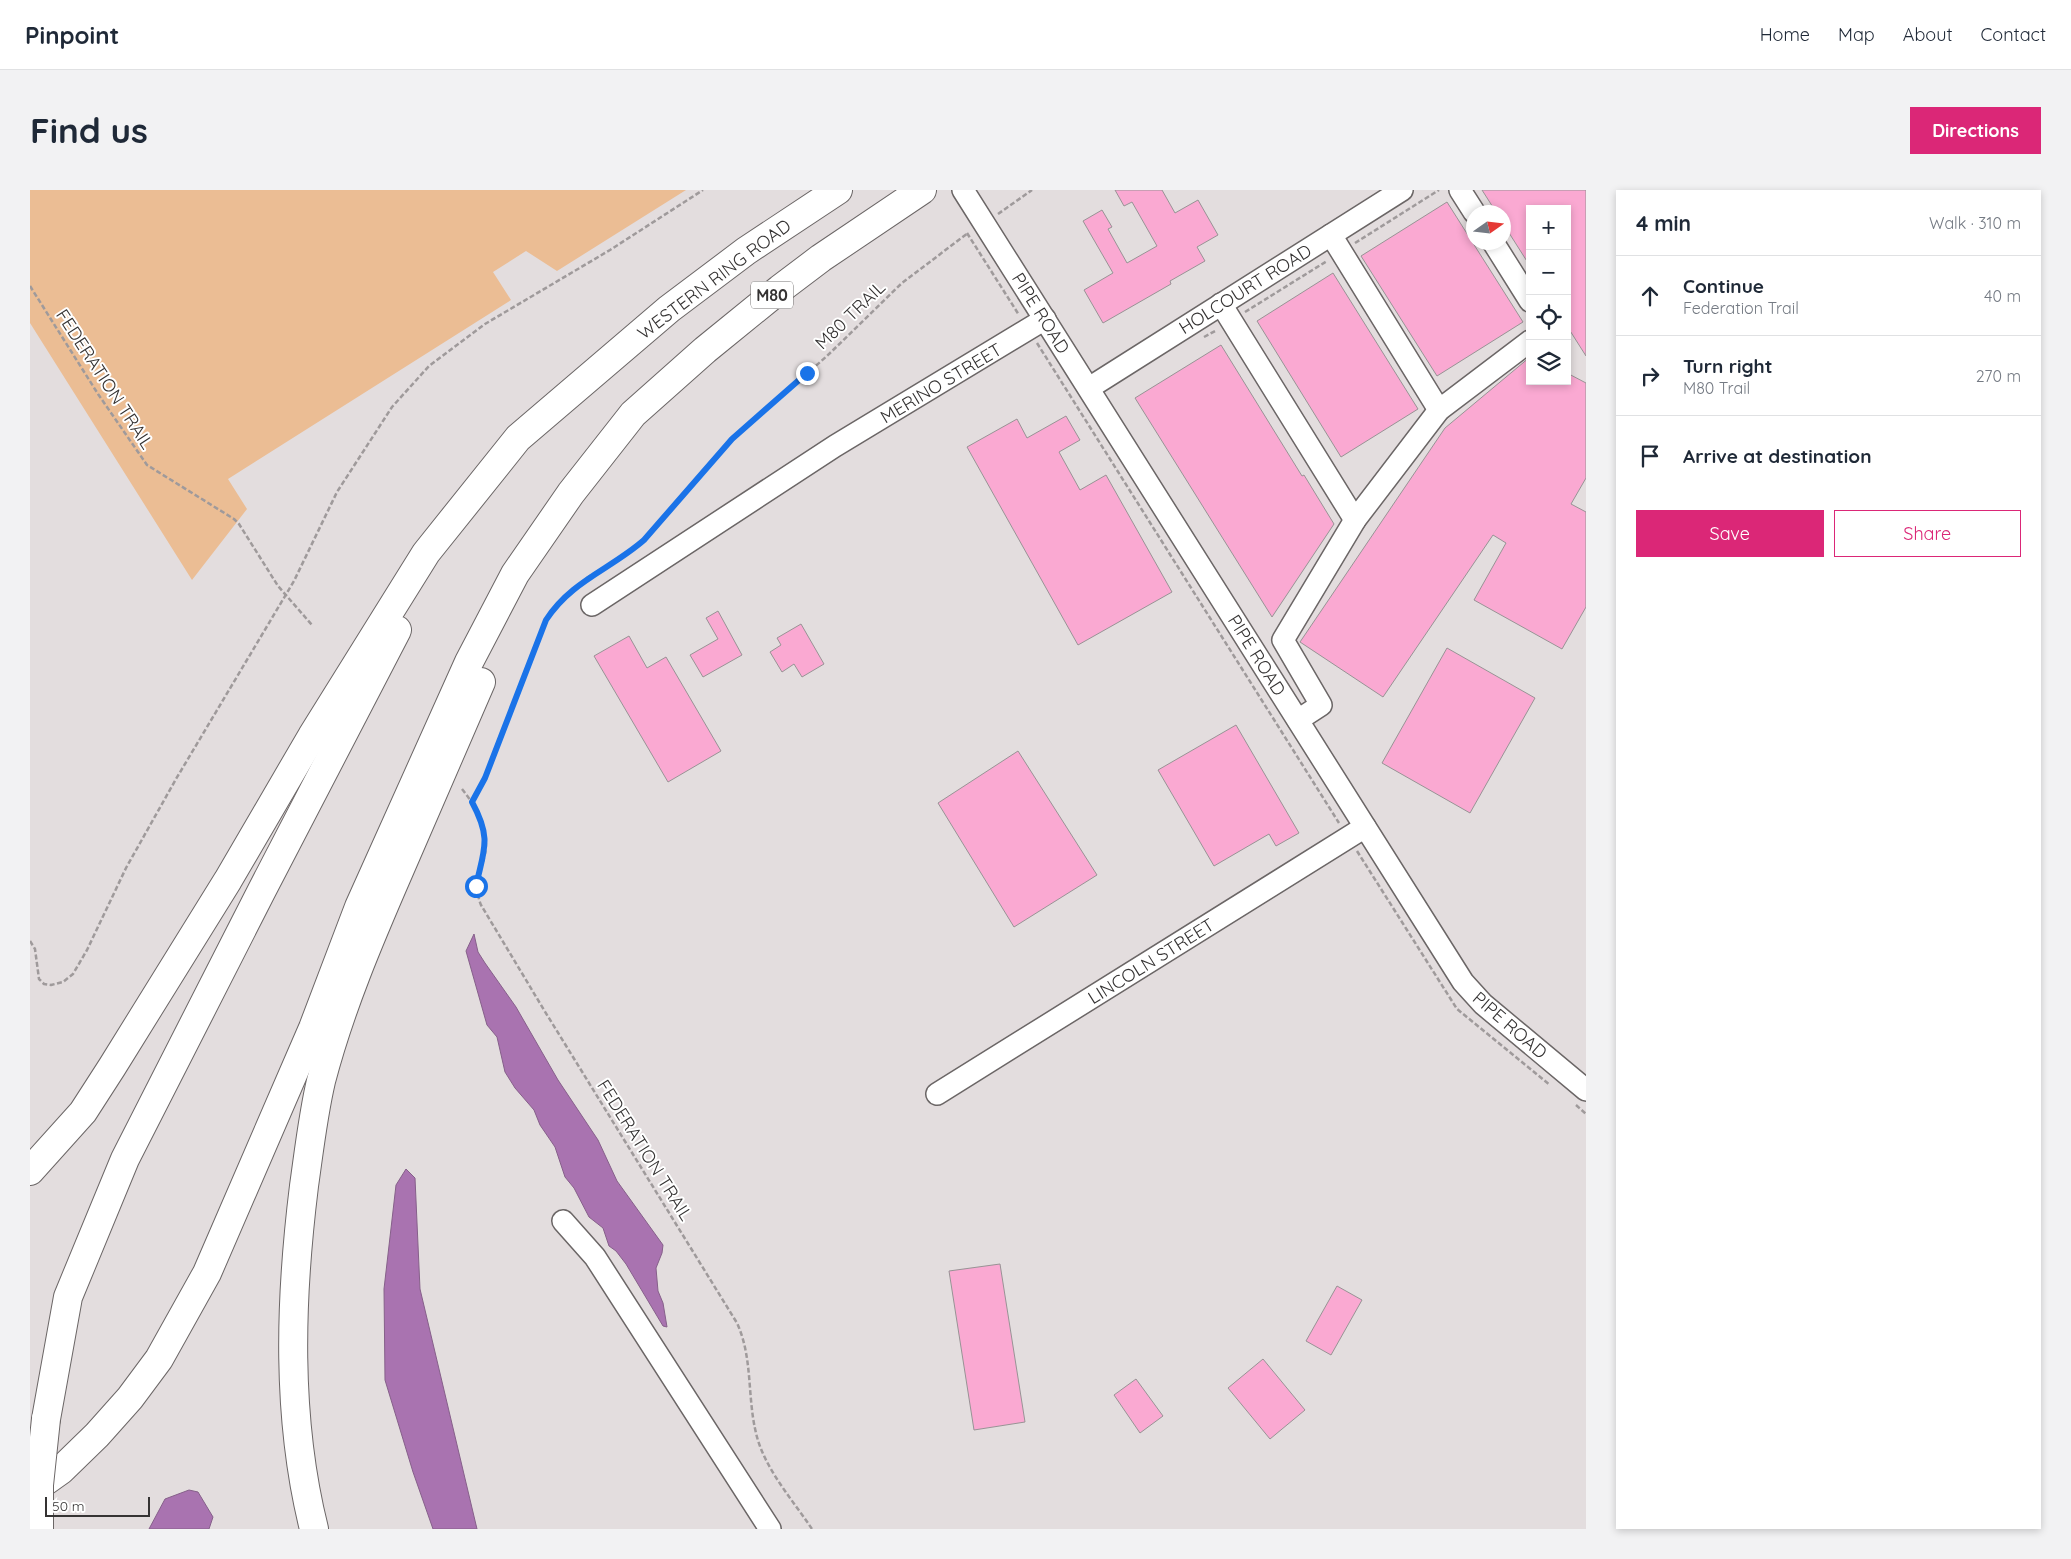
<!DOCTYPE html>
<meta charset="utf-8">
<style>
:root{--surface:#fff;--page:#f2f2f3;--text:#1f2937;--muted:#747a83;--line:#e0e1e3;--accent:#db2777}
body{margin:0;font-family:Quicksand,sans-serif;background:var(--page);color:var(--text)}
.controls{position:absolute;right:15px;top:15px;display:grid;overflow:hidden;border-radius:0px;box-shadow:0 2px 8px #0003}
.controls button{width:45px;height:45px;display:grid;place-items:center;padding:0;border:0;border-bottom:1px solid var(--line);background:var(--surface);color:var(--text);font:25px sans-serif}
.compass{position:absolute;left:1436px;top:15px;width:45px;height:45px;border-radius:50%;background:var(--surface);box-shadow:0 2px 8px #0003;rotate:76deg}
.scale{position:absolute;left:15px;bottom:12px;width:105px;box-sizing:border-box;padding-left:5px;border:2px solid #353333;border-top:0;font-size:14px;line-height:18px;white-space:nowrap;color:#353333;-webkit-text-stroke:4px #fff;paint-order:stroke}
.stop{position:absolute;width:15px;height:15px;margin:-11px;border:4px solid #1a73e8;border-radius:50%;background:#fff}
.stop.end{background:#1a73e8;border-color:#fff;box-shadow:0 1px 5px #0008}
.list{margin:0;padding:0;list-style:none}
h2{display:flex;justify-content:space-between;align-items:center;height:65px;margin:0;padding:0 20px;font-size:21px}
h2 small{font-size:16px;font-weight:400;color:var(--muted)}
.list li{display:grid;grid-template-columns:32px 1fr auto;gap:15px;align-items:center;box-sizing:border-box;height:80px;padding:0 20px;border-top:1px solid var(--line)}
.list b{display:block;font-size:19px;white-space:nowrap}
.list p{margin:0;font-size:16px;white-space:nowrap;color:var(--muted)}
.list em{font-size:16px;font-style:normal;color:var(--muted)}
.actions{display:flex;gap:10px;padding:15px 20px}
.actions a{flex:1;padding:11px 0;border:1px solid var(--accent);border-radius:0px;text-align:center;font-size:18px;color:var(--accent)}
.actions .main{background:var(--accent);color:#fff}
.icon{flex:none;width:28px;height:28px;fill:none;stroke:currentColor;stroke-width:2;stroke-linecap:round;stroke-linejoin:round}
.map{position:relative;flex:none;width:1556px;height:1339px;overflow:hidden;border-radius:0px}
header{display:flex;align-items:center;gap:30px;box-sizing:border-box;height:70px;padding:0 25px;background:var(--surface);border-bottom:1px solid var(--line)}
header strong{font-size:24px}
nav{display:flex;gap:28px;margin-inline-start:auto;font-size:18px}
.intro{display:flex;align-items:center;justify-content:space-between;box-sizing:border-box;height:120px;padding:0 30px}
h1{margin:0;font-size:35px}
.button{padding:12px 22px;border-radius:0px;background:var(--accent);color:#fff;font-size:18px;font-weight:700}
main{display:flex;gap:30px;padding:0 30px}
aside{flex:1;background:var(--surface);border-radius:0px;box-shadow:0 2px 8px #0003}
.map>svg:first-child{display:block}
.green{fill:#ebbd94}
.water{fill:#a973b0;stroke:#86608a}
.building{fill:#faa9d2;stroke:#989395}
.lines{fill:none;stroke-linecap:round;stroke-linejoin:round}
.minor-casing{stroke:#6b6666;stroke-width:24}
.highway-casing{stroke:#6b6666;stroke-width:30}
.path{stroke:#9f9a9b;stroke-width:2.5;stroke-dasharray:5 2.5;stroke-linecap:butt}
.minor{stroke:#fff;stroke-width:21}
.highway{stroke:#fff;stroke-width:28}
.highway-bridge-casing{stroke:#6b6666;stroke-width:30;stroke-linecap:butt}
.highway-bridge{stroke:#fff;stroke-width:28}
.route{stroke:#1a73e8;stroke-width:6}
.labels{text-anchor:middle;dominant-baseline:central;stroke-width:4;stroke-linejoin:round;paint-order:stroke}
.shield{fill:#fff;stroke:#727070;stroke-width:1}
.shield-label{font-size:16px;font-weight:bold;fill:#353333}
.street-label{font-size:18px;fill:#353333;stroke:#fff}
</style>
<header>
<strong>Pinpoint</strong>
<nav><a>Home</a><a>Map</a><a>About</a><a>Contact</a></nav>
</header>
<div class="intro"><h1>Find us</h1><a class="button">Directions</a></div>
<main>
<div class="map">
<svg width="1556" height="1339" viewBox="0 0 1556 1339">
<rect width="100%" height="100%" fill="#e3ddde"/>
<!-- green -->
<path class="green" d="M0,0H656L527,81L496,61L463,82L481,110L198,289L217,319L162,390L0,133Z"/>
<!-- water -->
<g class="water">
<path d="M444,744L448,762L455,773L486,817L528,890L568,950L587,991L633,1055L632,1063L626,1078L628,1101L633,1113L637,1137L633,1136L596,1074L586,1061L579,1056L573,1038L559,1027L544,998L535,987L525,957L510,935L504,920L485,898L475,882L467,847L457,835L436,761Z"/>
<path d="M376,979L385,988L390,1099L447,1339H403L383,1282L355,1190L354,1099L366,995Z"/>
<path d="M159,1300L168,1302L183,1327L179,1339H119L135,1309Z"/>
</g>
<!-- building -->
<g class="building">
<path d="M1085,0H1132L1145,23L1168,10L1188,45L1167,57L1175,71L1140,91L1141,94L1073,133L1054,100L1083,83L1053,31L1072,20L1082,37L1078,39L1097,73L1127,56L1102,12L1094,16Z"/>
<path d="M1452,0H1556V166L1537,136V19H1500V76L1474,35V22H1466Z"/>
<path d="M1417,12L1493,132L1407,186L1331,66Z"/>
<path d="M1303,83L1388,219L1311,267L1227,131Z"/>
<path d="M1191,155L1272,286L1274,285L1304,334L1242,427L1105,208Z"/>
<path d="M1500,167V191H1537V183L1556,193V288L1541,314L1556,322V417L1532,459L1444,410L1476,353L1463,345L1353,507L1270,452L1415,238Z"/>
<path d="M1036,226L1050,250L1029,262L1050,300L1076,285L1142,402L1048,455L937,257L987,229L997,248Z"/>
<path d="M688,421L712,465L673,487L660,465L688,449L676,428Z"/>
<path d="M771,434L794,474L772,487L764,474L752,482L740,462L751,455L747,448Z"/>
<path d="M599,446L617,478L636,467L691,561L638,592L564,466Z"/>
<path d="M1417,458L1505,508L1440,623L1352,573Z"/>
<path d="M1206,535L1269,643L1246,656L1239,644L1184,676L1128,580Z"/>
<path d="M988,561L1067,685L984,737L908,613Z"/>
<path d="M970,1074L995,1232L944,1240L919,1081Z"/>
<path d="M1307,1096L1332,1110L1301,1165L1276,1151Z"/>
<path d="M1233,1169L1275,1220L1240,1249L1198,1198Z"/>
<path d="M1106,1189L1133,1226L1110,1243L1084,1205Z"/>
</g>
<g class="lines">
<!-- minor casing -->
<g class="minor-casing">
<g id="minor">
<path d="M933,0L1433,792L1453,814L1556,900"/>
<path d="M1430,0L1444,22"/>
<path d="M1301,45L1409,220"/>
<path d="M1463,52L1500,111"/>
<path d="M1191,114L1325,330"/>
<path d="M1059,198L1372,0"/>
<path d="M562,415L805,256L1015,129"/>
<path d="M1268,530L1291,515L1253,450L1325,330L1409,220L1500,151"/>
<path d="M907,904L1335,637"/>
<path d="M533,1031L565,1067L740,1339"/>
</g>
</g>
<!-- highway casing -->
<g class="highway-casing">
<g id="highway">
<path d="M0,981L53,922L82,877L198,690L282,546L396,363L488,248L639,119L716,61L808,0"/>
<path d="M16,1229L38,1107L95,969L231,702L367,440"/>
<path d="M0,1302L31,1280L67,1245L100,1208L129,1169L177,1083L283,838L329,717L439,472L485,384L541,303L603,224L675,160L750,99L791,68L892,0"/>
<path d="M284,1339C256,1227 260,1109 274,996C279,961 283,925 291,891C310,818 340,748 370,679C397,616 424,554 451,492"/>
</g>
</g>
<!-- path -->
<g class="path">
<path d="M968,24L1002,0"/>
<path d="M937,43L989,125"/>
<path d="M1325,53L1409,0"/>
<path d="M0,96L68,204L117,275L204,329L209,334L248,396L282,435"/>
<path d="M1215,122L1297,71"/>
<path d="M1174,147L1187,140"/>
<path d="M1007,153L1309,633"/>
<path d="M432,599C448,619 461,642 454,668C449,686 444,698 451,715L514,820L707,1133C723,1168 717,1206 726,1243C734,1278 762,1309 782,1339"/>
<path d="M442,612L455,589L508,448L523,419L533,408L558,387L591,368L614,350L702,249L797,166L872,93L938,43"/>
<path d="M1327,661L1427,819L1520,895"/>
<path d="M0,751L5,759L9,789L14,794L21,795L33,792L43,784L57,760L96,678L146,589L264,391L307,302L362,217L399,176L455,134L580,60L673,0"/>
<path d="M1546,915L1556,924"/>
</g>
<!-- minor -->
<use href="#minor" class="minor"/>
<!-- highway -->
<use href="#highway" class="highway"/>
<!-- highway-bridge casing -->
<g class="highway-bridge-casing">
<path id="highway-bridge" d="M9,1339V1295L16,1229"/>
</g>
<!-- highway-bridge -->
<use href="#highway-bridge" class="highway-bridge"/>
</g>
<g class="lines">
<!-- route -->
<path class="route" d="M446,696C454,659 462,649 442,612L455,588L516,430C541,391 581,379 614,350L702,249L777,183"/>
</g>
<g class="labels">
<!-- shield labels -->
<rect class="shield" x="721" y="91.5" width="42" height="27" rx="4"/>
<g class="shield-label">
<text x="742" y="105">M80</text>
</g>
<!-- street labels -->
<g class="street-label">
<text transform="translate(684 89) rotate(-37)">WESTERN RING ROAD</text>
<text transform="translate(1215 99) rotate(-32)">HOLCOURT ROAD</text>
<text transform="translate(1011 123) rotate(58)">PIPE ROAD</text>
<text transform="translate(820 125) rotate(-44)">M80 TRAIL</text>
<text transform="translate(75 189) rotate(57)">FEDERATION TRAIL</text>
<text transform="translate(911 193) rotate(-31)">MERINO STREET</text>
<text transform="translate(1227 465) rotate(58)">PIPE ROAD</text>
<text transform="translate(1121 771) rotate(-32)">LINCOLN STREET</text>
<text transform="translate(1480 835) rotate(41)">PIPE ROAD</text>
<text transform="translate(615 960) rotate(58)">FEDERATION TRAIL</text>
</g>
</g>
</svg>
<div class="controls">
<button>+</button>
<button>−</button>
<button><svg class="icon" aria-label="locate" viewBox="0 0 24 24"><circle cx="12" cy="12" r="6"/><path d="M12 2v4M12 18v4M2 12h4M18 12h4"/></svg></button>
<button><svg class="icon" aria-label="layers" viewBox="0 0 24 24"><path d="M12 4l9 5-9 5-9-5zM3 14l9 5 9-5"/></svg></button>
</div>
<svg class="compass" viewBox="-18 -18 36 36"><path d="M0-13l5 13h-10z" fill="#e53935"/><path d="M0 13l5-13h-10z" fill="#747a83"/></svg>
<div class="scale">50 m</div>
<div class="stop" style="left:446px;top:696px"></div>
<div class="stop end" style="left:777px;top:183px"></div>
</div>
<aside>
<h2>4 min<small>Walk · 310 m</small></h2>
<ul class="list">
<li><svg class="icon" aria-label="ahead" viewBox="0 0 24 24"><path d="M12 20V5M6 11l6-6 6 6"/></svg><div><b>Continue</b><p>Federation Trail</p></div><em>40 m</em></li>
<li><svg class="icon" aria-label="right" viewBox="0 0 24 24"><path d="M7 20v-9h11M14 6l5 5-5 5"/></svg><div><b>Turn right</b><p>M80 Trail</p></div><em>270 m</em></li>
<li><svg class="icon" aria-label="arrive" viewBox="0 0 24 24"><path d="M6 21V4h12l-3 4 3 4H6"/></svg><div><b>Arrive at destination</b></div></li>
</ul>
<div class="actions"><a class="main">Save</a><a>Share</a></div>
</aside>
</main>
